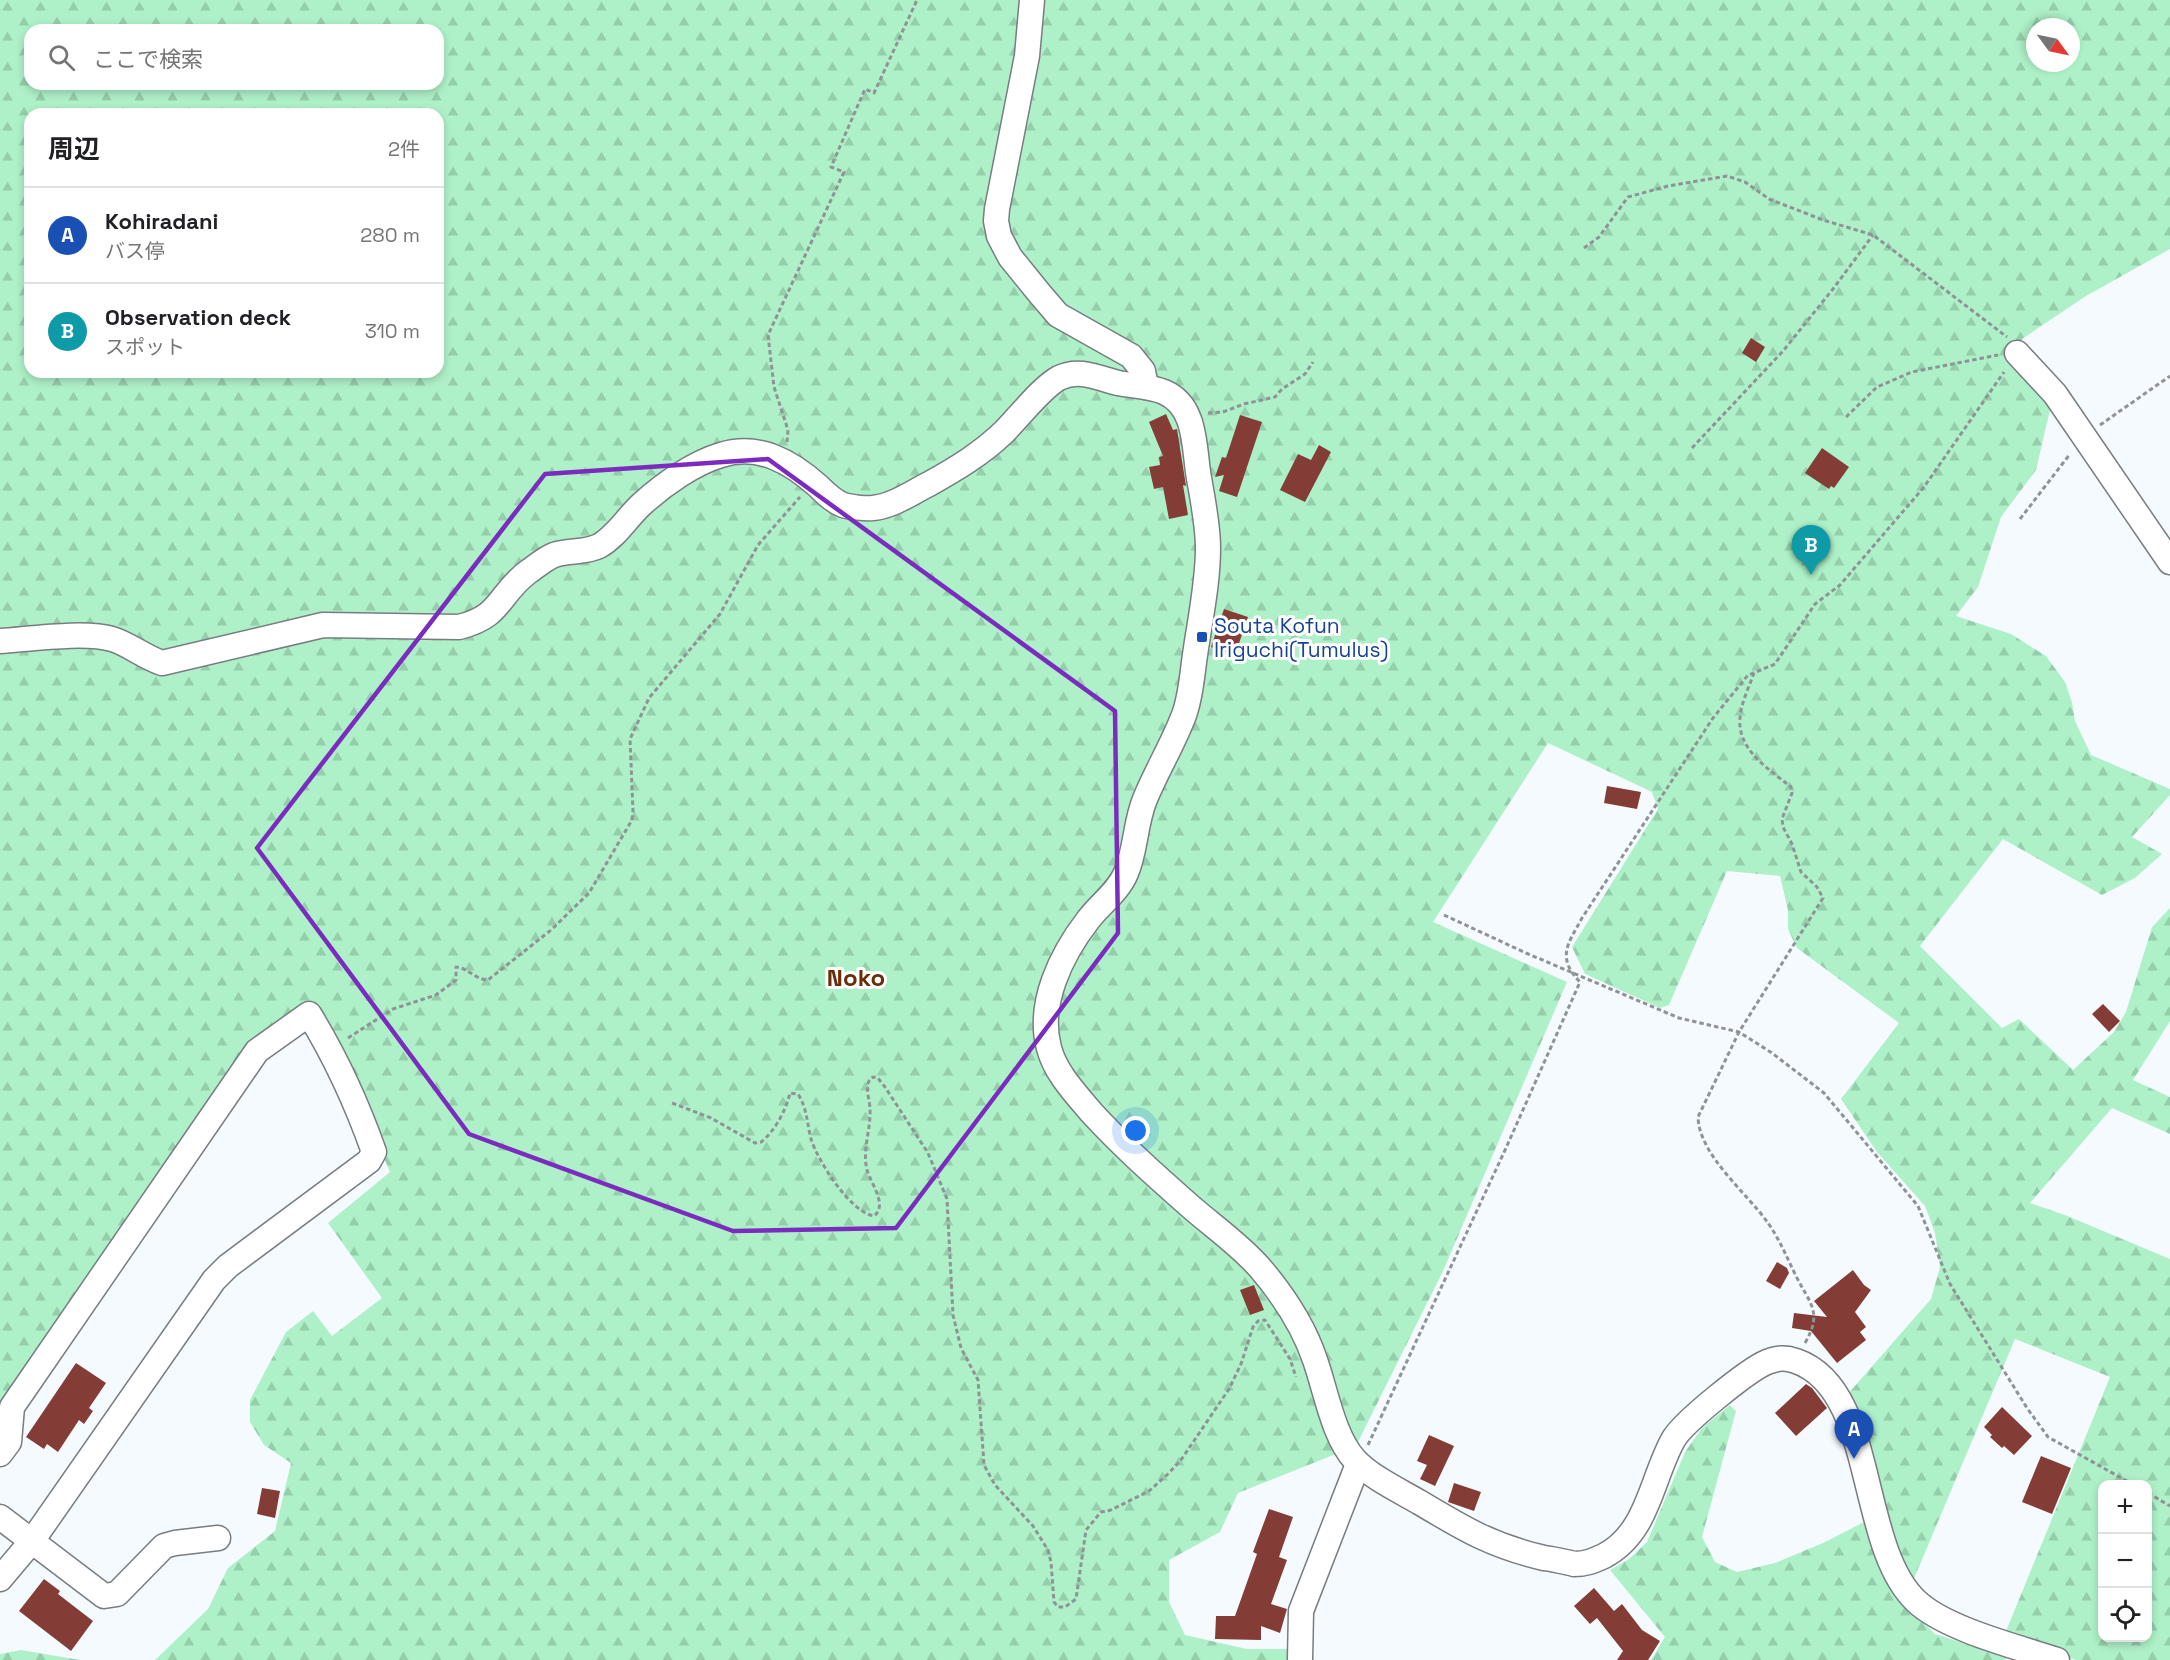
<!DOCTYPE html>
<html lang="ja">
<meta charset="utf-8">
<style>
:root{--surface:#fff;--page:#f2f2f2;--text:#202124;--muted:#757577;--line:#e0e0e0;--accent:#ea580c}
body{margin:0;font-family:"Space Grotesk","Noto Sans JP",sans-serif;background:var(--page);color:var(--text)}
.controls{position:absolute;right:18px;bottom:18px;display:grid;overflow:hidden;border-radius:12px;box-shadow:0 3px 9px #0003}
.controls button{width:54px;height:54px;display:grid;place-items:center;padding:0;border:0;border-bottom:2px solid var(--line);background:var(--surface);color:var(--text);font:30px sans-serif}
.compass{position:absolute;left:2026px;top:18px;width:54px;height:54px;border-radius:50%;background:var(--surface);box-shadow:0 3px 9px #0003;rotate:123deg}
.you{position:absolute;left:1136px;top:1131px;width:21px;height:21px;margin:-15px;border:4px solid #fff;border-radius:50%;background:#1a73e8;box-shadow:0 0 0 9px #1a73e833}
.badge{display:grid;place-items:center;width:39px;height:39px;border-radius:50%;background:var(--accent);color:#fff;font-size:20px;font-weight:700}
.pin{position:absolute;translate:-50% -50px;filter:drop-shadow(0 2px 3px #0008)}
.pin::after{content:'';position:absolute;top:32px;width:21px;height:18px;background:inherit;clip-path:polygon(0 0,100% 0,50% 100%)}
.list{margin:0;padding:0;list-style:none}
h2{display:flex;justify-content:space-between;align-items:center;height:78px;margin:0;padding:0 24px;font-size:26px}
h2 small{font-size:20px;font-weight:400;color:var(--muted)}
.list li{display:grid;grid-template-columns:39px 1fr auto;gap:18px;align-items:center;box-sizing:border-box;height:96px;padding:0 24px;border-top:2px solid var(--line)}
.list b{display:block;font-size:22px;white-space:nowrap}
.list p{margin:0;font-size:20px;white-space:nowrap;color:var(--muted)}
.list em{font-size:20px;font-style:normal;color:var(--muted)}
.icon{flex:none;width:33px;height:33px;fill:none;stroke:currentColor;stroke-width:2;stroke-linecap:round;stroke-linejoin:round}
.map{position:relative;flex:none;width:2170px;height:1660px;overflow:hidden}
.search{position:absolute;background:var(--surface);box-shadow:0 3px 9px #0003;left:24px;top:24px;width:420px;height:66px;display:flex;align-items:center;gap:15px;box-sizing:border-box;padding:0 21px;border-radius:18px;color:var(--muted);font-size:22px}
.panel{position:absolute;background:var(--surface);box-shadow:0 3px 9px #0003;left:24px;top:108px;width:420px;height:270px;border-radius:18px}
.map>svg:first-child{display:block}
.forest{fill:url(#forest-firs);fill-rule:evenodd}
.building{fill:#833d36}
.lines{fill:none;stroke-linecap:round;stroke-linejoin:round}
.minor-casing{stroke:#787d81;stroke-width:27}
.path{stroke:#8f9396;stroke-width:3;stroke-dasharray:4.5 3;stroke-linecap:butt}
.minor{stroke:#fff;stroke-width:24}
.marked{fill:none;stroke:#7b2cbf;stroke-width:4.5;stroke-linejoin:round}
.transit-dot{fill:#1a4fb4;stroke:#fff;stroke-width:2}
.labels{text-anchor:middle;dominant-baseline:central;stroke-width:6;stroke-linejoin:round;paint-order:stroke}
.transit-label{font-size:21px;fill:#164399;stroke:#fff;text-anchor:start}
.quarter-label{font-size:24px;font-weight:bold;fill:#6b2c09;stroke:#fff}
</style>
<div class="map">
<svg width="2170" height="1660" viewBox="0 0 2170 1660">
<defs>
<pattern id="forest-firs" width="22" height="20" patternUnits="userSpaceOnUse" patternTransform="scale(1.5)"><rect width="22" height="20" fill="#aef1c8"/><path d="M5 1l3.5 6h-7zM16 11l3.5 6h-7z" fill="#95ceab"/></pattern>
</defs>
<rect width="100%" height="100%" fill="#f5faff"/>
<!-- forest -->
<g class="forest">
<path d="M0,0H2170V249L2086,296L2022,339V366L2053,397L2036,470L2001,517L1978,587L1956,616L2011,634L2046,656L2065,682L2072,702L2075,721L2091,755L2170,789V795L2132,837L2162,854L2135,878L2102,895L2003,839L1920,946L2002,1028L2019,1019L2073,1070L2114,1032L2126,1012L2152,927L2170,908V1021L2133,1080L2170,1097V1134L2112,1108L2030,1203L2065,1215L2170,1259V1660H2076L2004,1636L2110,1377L2015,1339L1910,1588L1847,1395L1931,1299L1940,1267L1935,1233L1925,1206L1877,1152L1841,1099L1899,1023L1797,948L1788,929V910L1780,876L1727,871L1669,1005L1660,1008L1585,974L1572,947L1658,809L1652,792L1548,743L1433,922L1567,982L1443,1271L1356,1446L1238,1493L1220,1532L1169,1560V1602L1185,1635L1247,1649H1287V1660H155L208,1609L228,1568L275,1531L291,1463L264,1445L250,1422V1400L286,1332L313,1311L332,1336L382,1298L328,1223L390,1172L333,1036L309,1005L252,1047L0,1410ZM2035,27H2071V63H2035ZM30,30H438V84H30ZM30,114H438V372H30ZM2102,1484H2148V1638H2102Z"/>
<path d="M1730,1405L1736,1411L1702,1537L1715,1562L1737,1572L1775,1563L1823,1543L1866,1521L1895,1596L1935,1634L2007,1657L2005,1660H1651L1665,1637L1610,1570L1629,1559L1647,1542L1685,1452L1702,1428Z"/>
<path d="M21,1650L80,1660H0V1654Z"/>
</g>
<!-- building -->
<g class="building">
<path d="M1751,338L1765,347L1756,362L1742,353Z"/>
<path d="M1166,414L1173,430L1177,429L1186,486L1183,485L1188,515L1169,519L1163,487L1154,489L1149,467L1160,465L1159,457L1163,456L1149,422Z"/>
<path d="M1240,415L1262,422L1237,497L1219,491L1224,475L1215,477L1222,457L1226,458Z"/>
<path d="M1319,445L1331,452L1305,502L1280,490L1298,454L1311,460Z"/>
<path d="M1822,448L1849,467L1834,488L1831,486L1829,489L1805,473Z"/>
<path d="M1224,609L1248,617L1235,655L1211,647Z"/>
<path d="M1607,786L1641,792L1637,809L1604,803Z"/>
<path d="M2103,1004L2120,1021L2109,1032L2092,1014Z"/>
<path d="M1777,1262L1787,1268L1789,1273L1780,1289L1766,1281Z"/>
<path d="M1853,1270L1864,1285L1871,1290L1855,1312L1866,1327L1860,1332L1866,1340L1837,1363L1811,1331L1792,1328L1794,1313L1827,1317L1814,1301Z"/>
<path d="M1254,1285L1264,1310L1250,1315L1240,1290Z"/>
<path d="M76,1363L106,1383L89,1408L93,1411L84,1424L79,1420L58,1452L47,1444L44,1449L26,1437Z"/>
<path d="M1806,1384L1812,1388L1827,1408L1796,1436L1775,1413Z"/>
<path d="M2002,1407L2032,1436L2014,1455L2004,1446L2002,1448L1990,1437L1992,1435L1984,1427Z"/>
<path d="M1429,1435L1454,1446L1435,1486L1420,1479L1427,1465L1417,1461Z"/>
<path d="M2041,1456L2071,1468L2052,1514L2022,1502Z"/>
<path d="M1454,1483L1481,1492L1474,1511L1448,1502Z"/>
<path d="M262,1488L280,1491L275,1518L257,1514Z"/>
<path d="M1269,1509L1293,1517L1279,1557L1287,1560L1271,1604L1287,1609L1280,1633L1261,1626V1640L1215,1639L1216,1616H1235L1257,1554L1253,1552Z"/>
<path d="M44,1579L60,1591L58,1594L93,1621L71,1651L19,1611Z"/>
<path d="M1594,1588L1614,1611L1622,1604L1642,1630L1660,1641L1648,1660H1617L1623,1651L1597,1618L1590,1624L1574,1606Z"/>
</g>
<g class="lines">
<!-- minor casing -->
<g class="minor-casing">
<g id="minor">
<path d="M1032,0L1027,56L997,209L996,221L999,236L1010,257L1040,294L1058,315L1131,356L1143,371L1146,387"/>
<path d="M2017,353L2055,394L2170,562"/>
<path d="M0,641C30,639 85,631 112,639C127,643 144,657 162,663L323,625L459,627C503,616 497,595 528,572C535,567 546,558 554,555C569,550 585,553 599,546C617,536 628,516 643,503C664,484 694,463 721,455C759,443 791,462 818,486C825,493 833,501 843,505C849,507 866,509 873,508C893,506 911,493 929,484C956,469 981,454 1004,432C1019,417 1042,387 1059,378C1079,368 1098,378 1118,383C1133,386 1150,386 1164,392C1195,405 1194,443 1198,472C1202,497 1208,523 1208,548C1208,583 1200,620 1195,655C1192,675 1191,696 1184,715C1173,744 1157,770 1145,799C1135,823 1136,850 1126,873C1118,892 1100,904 1088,920C1061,955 1037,1004 1049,1048C1055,1072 1075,1093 1091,1112C1122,1146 1157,1177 1191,1207C1214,1227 1240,1245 1260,1268C1283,1295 1304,1327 1315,1360C1326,1391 1333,1436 1355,1460C1371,1477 1398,1490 1419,1502C1464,1529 1492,1546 1544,1558C1547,1558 1571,1563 1574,1564C1586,1564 1593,1561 1604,1556C1648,1533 1651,1480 1673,1440C1682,1423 1748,1370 1767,1362C1778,1358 1785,1357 1796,1361C1877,1389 1857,1545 1916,1601C1945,1629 2018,1647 2057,1660"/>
<path d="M0,1454L9,1442L12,1407L257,1051L309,1014C336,1058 357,1104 374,1152L369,1161L228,1266L214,1280L32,1541L0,1579"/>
<path d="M0,1517L104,1596L117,1594L164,1546L175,1543L218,1538"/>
<path d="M1300,1660L1301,1611L1358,1464"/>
</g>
</g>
<!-- path -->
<g class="path">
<path d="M1584,248L1599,237L1628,197L1668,186L1727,176L1745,182L1769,199L1823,220L1873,235L2007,337"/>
<path d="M1208,413L1223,412L1244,404L1275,397L1282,389L1305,374L1313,362"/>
<path d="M1846,417L1877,387L1912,372L1998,355"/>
<path d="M2100,425L2170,376"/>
<path d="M787,442L788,430L774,387L768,335L844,172L831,167L865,89L874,93L917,0"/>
<path d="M1692,448L1783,351L1833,289L1873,235"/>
<path d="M2020,519L2070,454"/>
<path d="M1444,915L1526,953L1679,1018L1739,1032L1772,1053L1824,1093L1918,1206L1950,1284L2027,1408L2048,1437L2132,1484"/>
<path d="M348,1038L393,1009L436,995L456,980V967C468,968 474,979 488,980L551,930L589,893L632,820L633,811L630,739L649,698L720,614L758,545L800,497"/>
<path d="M672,1103L711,1118L755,1143L761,1142C775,1131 786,1110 790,1093L798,1094C807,1108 807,1123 811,1139C818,1161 850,1212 874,1216C888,1205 871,1184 867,1170C862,1149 871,1130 870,1109C870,1101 865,1089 869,1081C871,1077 873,1077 877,1077L885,1087L928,1153L947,1199L953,1315L961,1348L978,1380L984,1465L995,1485L1033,1526L1048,1550L1051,1562L1054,1602L1058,1607H1065L1076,1599L1086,1530L1101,1512L1111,1510L1149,1491L1168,1474L1181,1460L1229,1389L1241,1364L1253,1327L1258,1321L1265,1320L1290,1359L1296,1377"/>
<path d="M1805,1343C1823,1312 1810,1304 1796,1276C1787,1258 1780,1240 1768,1223C1747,1193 1699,1155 1698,1117L1739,1032L1823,898L1817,887L1801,872L1792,844L1783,827L1782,819L1792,793L1791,787C1769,769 1737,750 1740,718C1741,703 1749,687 1754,673L1775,664L1815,604L1840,585L1924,487L2004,372"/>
<path d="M1368,1445L1506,1148L1580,982C1556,957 1568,944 1582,918L1713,718L1748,675L1754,673"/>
<path d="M2148,1493L2170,1506"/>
</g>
<!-- minor -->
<use href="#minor" class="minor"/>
</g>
<!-- marked area -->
<path class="marked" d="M768,459L1115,711L1118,933L896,1228L733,1231L469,1134L257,848L545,474Z"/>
<!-- markers -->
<rect class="transit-dot" x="1196" y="631" width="12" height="12" rx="3"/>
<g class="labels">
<!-- transit labels -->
<g class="transit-label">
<text x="1214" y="625">Souta Kofun<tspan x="1214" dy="24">Iriguchi(Tumulus)</tspan></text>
</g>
<!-- quarter labels -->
<g class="quarter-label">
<text x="856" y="977">Noko</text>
</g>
</g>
</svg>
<div class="controls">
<button>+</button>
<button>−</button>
<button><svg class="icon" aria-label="locate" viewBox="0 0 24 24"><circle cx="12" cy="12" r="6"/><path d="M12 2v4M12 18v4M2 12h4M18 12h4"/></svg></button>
</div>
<svg class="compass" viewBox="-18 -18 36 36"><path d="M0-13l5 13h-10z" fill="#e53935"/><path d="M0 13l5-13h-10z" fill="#757577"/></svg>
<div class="you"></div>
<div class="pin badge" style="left:1854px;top:1459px;background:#1a4fb4">A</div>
<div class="pin badge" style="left:1811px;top:575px;background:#0f9aa8">B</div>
<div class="search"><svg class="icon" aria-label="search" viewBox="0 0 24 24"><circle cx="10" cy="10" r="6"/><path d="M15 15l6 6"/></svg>ここで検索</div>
<section class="panel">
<h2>周辺<small>2件</small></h2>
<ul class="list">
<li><span class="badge" style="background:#1a4fb4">A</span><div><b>Kohiradani</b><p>バス停</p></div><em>280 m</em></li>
<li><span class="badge" style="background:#0f9aa8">B</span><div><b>Observation deck</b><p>スポット</p></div><em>310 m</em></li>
</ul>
</section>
</div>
